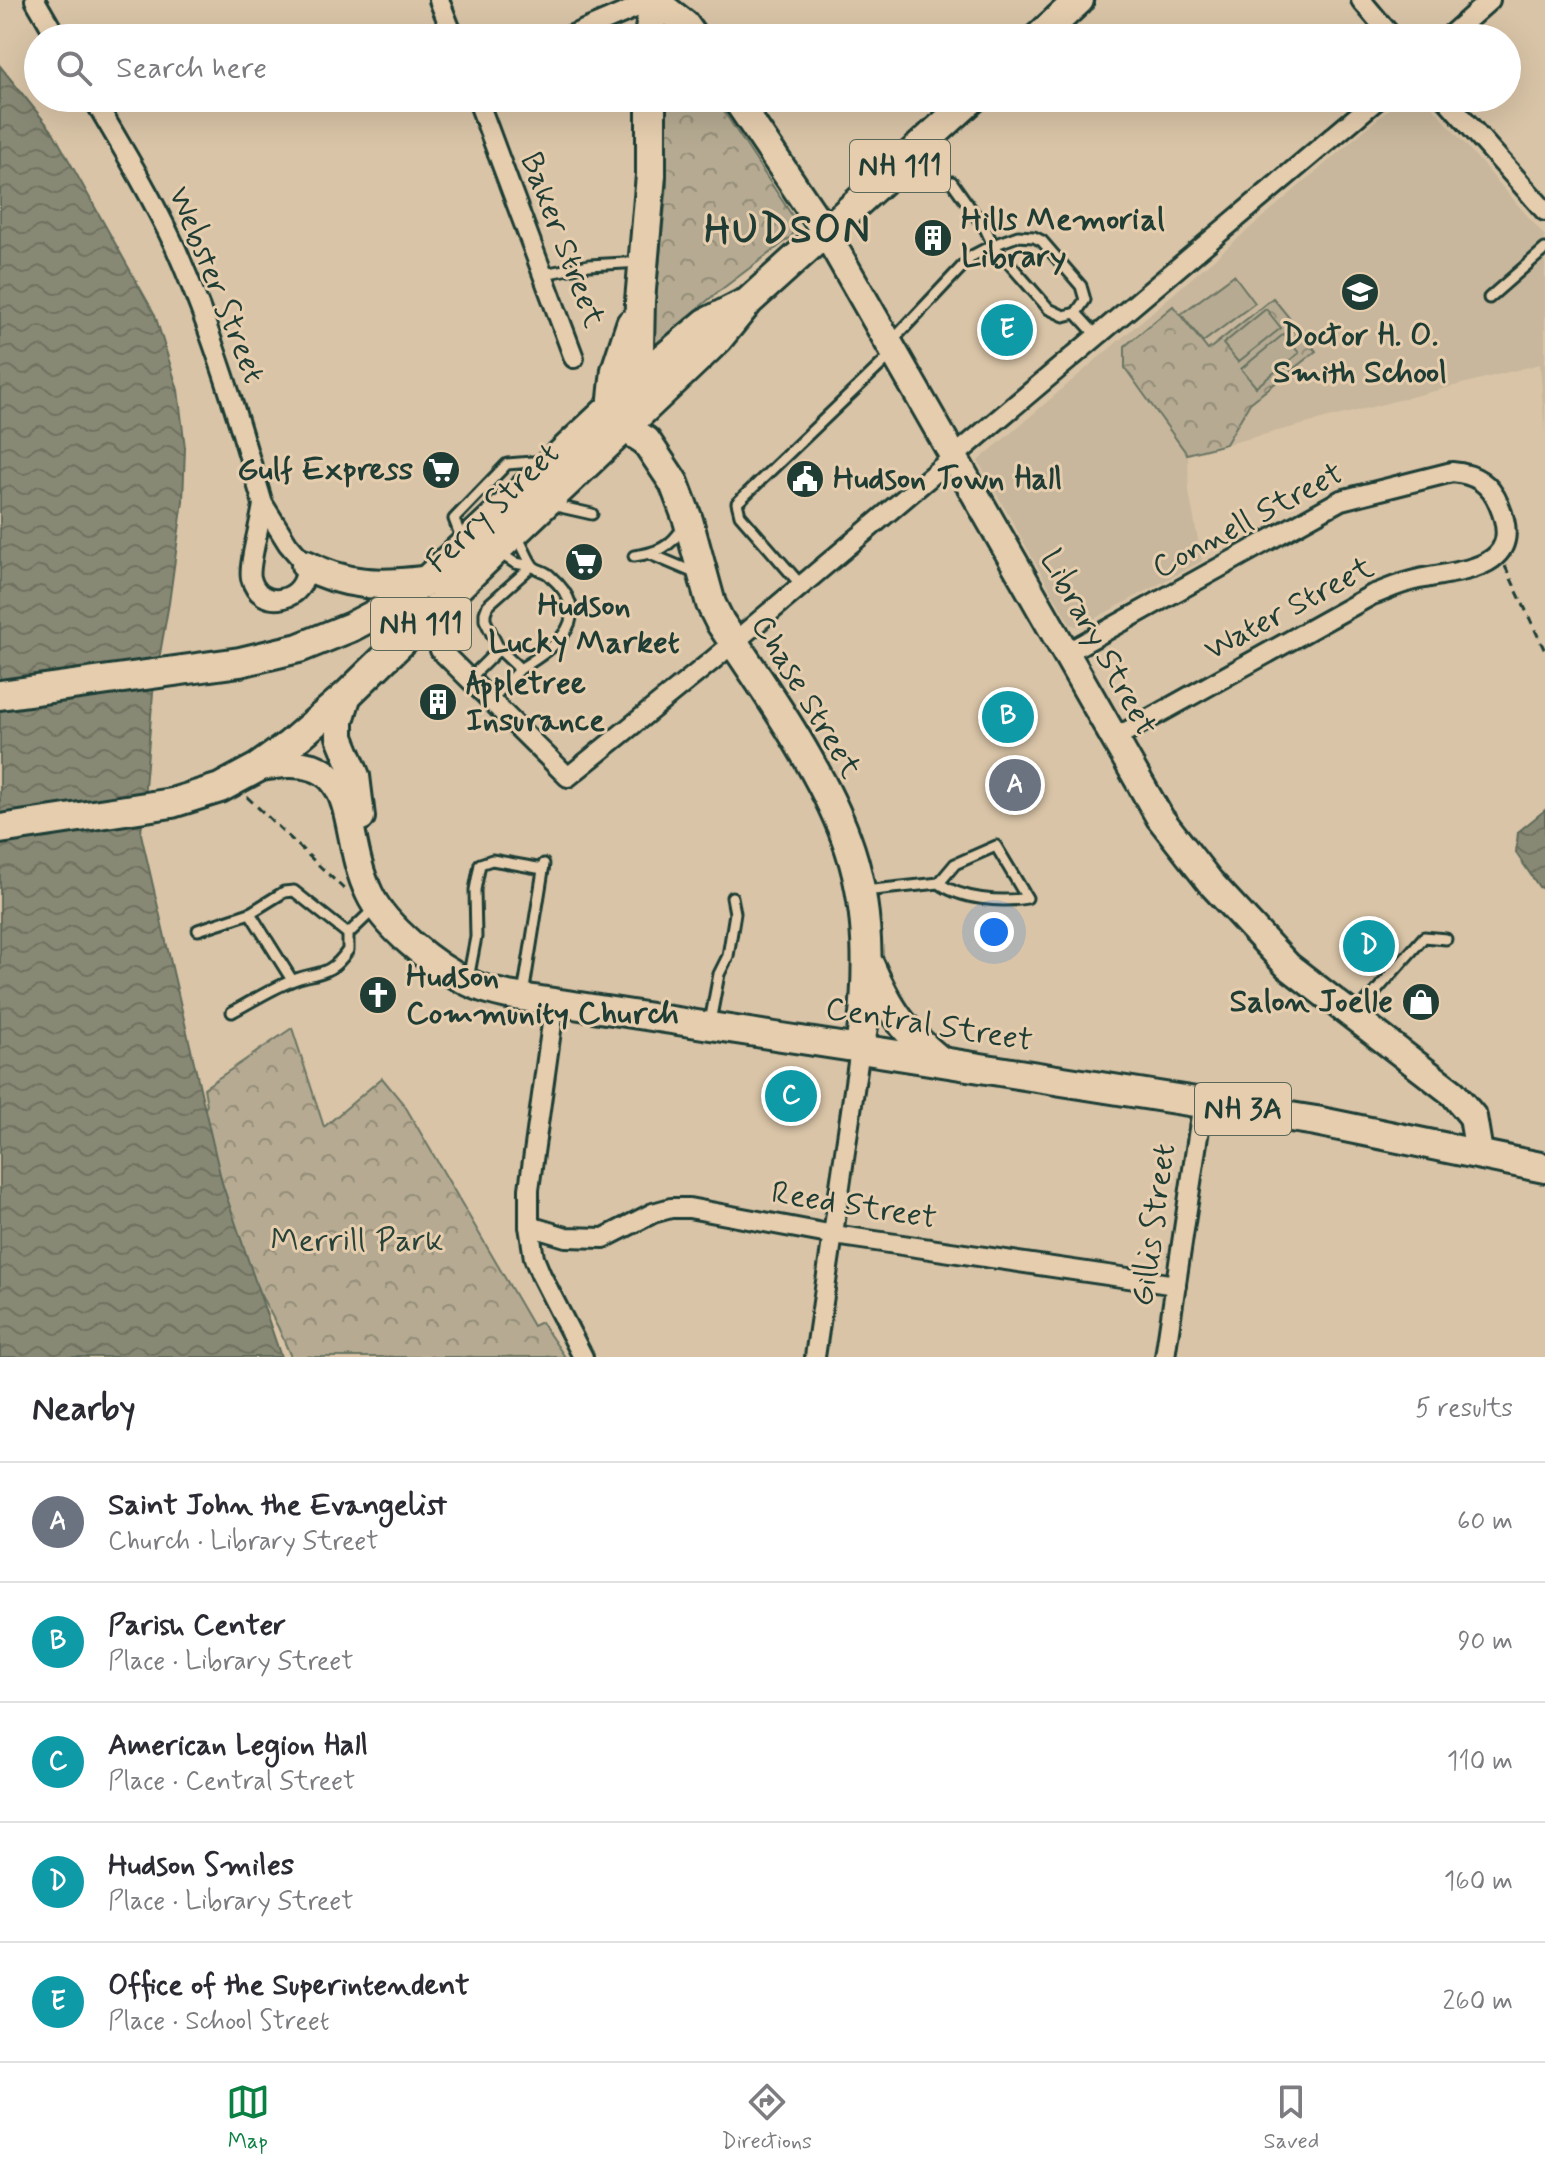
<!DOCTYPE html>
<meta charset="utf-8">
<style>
:root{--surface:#fff;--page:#f7f7f7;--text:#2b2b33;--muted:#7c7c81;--line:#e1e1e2;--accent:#0b8043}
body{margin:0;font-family:Mynerve,sans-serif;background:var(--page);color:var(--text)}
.you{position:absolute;left:994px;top:932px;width:28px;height:28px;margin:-20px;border:6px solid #fff;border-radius:50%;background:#1a73e8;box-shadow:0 0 0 12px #1a73e833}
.badge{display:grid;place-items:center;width:52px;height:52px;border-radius:50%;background:var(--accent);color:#fff;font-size:26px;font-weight:700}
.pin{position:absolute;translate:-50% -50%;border:4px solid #fff;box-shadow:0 2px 8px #0006}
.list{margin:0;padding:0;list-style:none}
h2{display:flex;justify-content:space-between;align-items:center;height:104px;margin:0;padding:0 32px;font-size:34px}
h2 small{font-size:26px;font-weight:400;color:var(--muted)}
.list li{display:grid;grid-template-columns:52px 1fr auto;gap:24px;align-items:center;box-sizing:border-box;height:120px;padding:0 32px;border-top:2px solid var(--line)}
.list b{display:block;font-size:30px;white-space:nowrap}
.list p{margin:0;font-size:26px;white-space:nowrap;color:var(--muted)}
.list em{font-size:26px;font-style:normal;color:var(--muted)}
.icon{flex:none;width:44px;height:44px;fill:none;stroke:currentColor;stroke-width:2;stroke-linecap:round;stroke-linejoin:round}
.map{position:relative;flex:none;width:1545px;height:1357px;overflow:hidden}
.search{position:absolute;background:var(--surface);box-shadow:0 8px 32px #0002;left:24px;right:24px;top:24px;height:88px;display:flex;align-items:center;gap:20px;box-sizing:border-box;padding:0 28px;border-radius:44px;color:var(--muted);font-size:30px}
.sheet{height:704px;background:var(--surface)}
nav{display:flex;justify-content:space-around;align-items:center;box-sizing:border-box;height:112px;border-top:2px solid var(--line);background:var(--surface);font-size:22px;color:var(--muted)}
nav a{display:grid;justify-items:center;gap:4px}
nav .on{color:var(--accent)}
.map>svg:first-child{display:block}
.built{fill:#c8b79c}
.park{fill:url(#park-crowns);stroke:#6a7463;stroke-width:2}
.garden{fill:#b6ab92;stroke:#6a7463;stroke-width:2}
.water{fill:url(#water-waves);stroke:#5e6b5a;stroke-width:2}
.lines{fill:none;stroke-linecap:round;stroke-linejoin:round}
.lane-casing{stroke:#1f3d34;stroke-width:15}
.street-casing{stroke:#1f3d34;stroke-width:24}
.secondary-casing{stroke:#1f3d34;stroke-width:32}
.primary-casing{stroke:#1f3d34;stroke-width:34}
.path{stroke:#1f3d34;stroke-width:3;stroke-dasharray:8 6;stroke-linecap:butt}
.lane{stroke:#e5cdae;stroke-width:9}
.street{stroke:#e5cdae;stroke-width:18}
.secondary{stroke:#e5cdae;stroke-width:26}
.primary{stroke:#e5cdae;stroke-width:28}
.labels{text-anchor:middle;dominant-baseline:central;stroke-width:6;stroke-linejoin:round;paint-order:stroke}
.shield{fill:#e5cdae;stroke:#5a6859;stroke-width:2}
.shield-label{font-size:30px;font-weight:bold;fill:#1f3d34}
.poi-label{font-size:32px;font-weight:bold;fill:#1f3d34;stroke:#e5cdae;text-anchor:start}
.street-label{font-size:32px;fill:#1f3d34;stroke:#e5cdae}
.park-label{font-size:32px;fill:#274239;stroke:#e5cdae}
.district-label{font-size:40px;font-weight:bold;letter-spacing:2px;fill:#1f3d34;stroke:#e5cdae}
</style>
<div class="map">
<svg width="1545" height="1357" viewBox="0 0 1545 1357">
<defs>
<pattern id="park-crowns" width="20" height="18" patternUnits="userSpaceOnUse" patternTransform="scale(2)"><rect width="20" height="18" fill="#b6ab92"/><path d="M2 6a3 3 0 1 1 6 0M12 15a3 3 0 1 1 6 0" fill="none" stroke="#938c78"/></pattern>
<pattern id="water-waves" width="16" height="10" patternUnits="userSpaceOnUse" patternTransform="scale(2)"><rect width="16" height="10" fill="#888974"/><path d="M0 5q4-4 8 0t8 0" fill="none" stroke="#6f7160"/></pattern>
</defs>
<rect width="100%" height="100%" fill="#d9c4a7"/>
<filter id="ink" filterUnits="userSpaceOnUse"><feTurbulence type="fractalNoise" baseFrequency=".0125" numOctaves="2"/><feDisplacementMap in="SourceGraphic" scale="16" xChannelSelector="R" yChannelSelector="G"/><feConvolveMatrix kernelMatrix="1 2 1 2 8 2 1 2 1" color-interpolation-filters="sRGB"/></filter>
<g filter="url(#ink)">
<!-- built -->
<path class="built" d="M1402,98H1425L1545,236V433L1540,364L1188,454L1189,492L1202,561L1079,627L1070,624L978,461Z"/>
<!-- park -->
<g class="park">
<path d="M665,98H715L795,220L796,229L791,237L714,295L651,348L667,185Z"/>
<path d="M1273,298L1316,351L1250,403L1226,444L1187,454L1125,368V346L1173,306L1208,350Z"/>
<path d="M292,1028L324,1127L382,1078L405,1106L533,1326L541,1322L565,1357H291L278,1327L244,1264L203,1112L207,1105L204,1088Z"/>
</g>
<!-- garden -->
<g class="garden">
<path d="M1234,275L1255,303L1203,342L1181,314Z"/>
<path d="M1266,309L1281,328L1238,362L1223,344Z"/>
<path d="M1284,334L1299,353L1256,387L1241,369Z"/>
</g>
<!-- water -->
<g class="water">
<path d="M0,66L53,132L155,315L178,390L185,448L183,501L169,603L153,693L141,834L222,1183L281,1357H0Z"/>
<path d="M1545,810V890L1539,887L1516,853L1518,832Z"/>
</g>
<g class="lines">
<!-- lane casing -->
<g class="lane-casing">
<g id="lane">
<path d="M1018,236L1034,237L1042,241L1081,286L1085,300L1076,313L1064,316L1049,309L993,245Z"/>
<path d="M544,274L589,265L642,262"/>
<path d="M1489,298L1545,249"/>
<path d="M1076,313L1096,335"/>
<path d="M891,342L972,256L993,245L986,230L952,182"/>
<path d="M552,505L592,514"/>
<path d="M516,535C522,543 529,563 534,567C539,571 546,571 550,576C597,617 558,646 520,669"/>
<path d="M462,540L454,519L507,464L545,461"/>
<path d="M650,554L695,573"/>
<path d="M634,556C657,553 671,547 683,527"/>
<path d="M801,585L740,515L737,503L891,355"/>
<path d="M470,678L499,649L485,620V613L488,605L532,566L515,563L498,552"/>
<path d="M491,700L520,669L499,649"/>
<path d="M864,891L939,883C960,899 1001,903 1027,898L996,846L955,864L939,883"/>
<path d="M198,930L250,913"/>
<path d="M468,979L476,937L475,890L480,864L492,860L543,869"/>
<path d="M292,980L250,913L284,892L294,891L348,934"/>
<path d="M523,995L544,864"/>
<path d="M232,1012C251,1002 269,990 289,982C314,970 328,980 348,950V934L374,909"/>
<path d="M1355,1015L1424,937L1446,939"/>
<path d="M710,1022L719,974L728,956L735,913L732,897"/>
</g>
</g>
<!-- street casing -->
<g class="street-casing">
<g id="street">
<path d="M35,0L57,38"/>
<path d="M439,0L454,38"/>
<path d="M1361,0L1393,38"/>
<path d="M565,38L654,0"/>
<path d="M1447,38L1490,0"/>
<path d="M93,98C122,147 152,197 176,249C212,331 238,418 263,504"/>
<path d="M477,98L574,358"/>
<path d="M1445,98L1545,211"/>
<path d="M263,504L288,544L306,565C308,603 259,612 251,578C248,565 261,522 263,504Z"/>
<path d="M431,615L440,650L568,777L713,660L1379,98"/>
<path d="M1066,653L1341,500L1452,472C1475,474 1490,483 1499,505C1527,570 1461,570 1419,579C1403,582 1388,589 1372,595L1113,739"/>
<path d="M555,1002L529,1189V1226L534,1258L541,1275L583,1357"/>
<path d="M529,1226L566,1237L604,1238L653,1213L671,1208H689L834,1235L1176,1285"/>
<path d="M815,1357L860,1049"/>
<path d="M1165,1357L1203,1102"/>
</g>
</g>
<!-- secondary casing -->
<g class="secondary-casing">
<g id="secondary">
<path d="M654,0L685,24L695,38"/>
<path d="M735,98L826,233L1160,818L1210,882L1288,966L1453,1093L1473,1117L1479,1153"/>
<path d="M348,694L340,721V737L356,776L361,817"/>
<path d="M257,768C368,745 337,827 369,893C384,926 435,967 468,982C481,989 494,992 508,995L860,1049"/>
</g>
</g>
<!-- primary casing -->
<g class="primary-casing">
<g id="primary">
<path d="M649,38L654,0"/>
<path d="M1038,38L1079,0"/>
<path d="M638,393L640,301L651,175V98"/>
<path d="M612,408L626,428L646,441L674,483L688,520L711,604L720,622C763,686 820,767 846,838C871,905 870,978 860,1049L1316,1121L1545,1168"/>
<path d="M612,408L616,370L631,324"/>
<path d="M306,565C345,586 380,586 423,581"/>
<path d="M0,695L240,662L299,648L351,627L389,607L427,580L657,364L706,323L741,305"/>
<path d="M0,829L172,803L220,788L257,768L289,745L348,694L496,550L718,339L749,301L973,98"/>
<path d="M870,966C889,1010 902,1029 939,1060"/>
</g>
</g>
<!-- path -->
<g class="path">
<path d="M1505,566L1545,651"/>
<path d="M247,797L346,891"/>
</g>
<!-- lane -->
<use href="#lane" class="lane"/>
<!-- street -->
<use href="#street" class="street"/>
<!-- secondary -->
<use href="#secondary" class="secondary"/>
<!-- primary -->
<use href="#primary" class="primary"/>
</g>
</g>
<!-- icons -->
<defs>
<g id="building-disc" transform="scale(2)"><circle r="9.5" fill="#1f3d34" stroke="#e5cdae"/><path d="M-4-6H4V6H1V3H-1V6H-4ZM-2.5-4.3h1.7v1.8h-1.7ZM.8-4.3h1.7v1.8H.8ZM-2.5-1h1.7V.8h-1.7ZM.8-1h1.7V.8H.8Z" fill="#fff"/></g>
<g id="school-disc" transform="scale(2)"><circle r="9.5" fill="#1f3d34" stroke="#e5cdae"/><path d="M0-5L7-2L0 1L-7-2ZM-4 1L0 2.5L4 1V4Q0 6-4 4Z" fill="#fff"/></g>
<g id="supermarket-disc" transform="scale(2)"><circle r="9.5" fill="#1f3d34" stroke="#e5cdae"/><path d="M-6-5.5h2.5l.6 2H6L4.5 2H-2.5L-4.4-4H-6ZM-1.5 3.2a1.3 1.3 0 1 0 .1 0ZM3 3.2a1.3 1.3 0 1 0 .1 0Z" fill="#fff"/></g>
<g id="civic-disc" transform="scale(2)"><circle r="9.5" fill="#1f3d34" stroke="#e5cdae"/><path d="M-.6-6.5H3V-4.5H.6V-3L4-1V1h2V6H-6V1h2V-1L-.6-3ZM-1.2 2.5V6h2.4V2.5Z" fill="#fff"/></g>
<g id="church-disc" transform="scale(2)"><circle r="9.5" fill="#1f3d34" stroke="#e5cdae"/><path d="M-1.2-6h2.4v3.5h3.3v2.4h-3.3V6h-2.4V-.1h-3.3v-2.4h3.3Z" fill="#fff"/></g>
<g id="shop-disc" transform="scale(2)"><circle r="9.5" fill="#1f3d34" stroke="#e5cdae"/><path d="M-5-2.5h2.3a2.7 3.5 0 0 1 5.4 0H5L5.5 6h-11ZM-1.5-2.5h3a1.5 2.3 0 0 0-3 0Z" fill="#fff"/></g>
</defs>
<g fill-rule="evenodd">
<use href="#building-disc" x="933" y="238"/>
<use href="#school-disc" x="1360" y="292"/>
<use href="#supermarket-disc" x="441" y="470"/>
<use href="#civic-disc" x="805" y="479"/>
<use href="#supermarket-disc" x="584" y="562"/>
<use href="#building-disc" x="438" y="702"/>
<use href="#church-disc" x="378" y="995"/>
<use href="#shop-disc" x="1421" y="1002"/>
</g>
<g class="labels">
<!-- shield labels -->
<g class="shield">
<rect x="850" y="140" width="100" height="52" rx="6"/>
<rect x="371" y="598" width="100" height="52" rx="6"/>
<rect x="1195" y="1083" width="96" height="52" rx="6"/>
</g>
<g class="shield-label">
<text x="900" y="166">NH 111</text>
<text x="421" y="624">NH 111</text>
<text x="1243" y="1109">NH 3A</text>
</g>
<!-- poi labels -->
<g class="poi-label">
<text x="961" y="220">Hills Memorial<tspan x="961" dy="37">Library</tspan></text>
<text x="1360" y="336" text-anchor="middle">Doctor H. O.<tspan x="1360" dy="37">Smith School</tspan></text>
<text x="413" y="470" text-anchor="end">Gulf Express</text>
<text x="833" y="479">Hudson Town Hall</text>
<text x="584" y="606" text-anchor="middle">Hudson<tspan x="584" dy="37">Lucky Market</tspan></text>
<text x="466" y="684">Appletree<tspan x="466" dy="37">Insurance</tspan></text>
<text x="406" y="977">Hudson<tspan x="406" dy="37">Community Church</tspan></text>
<text x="1393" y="1002" text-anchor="end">Salon Joelle</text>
</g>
<!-- street labels -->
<g class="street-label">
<text transform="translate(562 240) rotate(69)">Baker Street</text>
<text transform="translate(216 285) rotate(68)">Webster Street</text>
<text transform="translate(493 508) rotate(-44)">Ferry Street</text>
<text transform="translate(1248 521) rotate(-28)">Connell Street</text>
<text transform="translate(1289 609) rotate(-28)">Water Street</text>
<text transform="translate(1098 643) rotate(61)">Library Street</text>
<text transform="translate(806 697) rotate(59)">Chase Street</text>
<text transform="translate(929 1025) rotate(9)">Central Street</text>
<text transform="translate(854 1206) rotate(9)">Reed Street</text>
<text transform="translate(1154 1225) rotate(-82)">Gillis Street</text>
</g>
<!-- park labels -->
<g class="park-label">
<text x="357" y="1241">Merrill Park</text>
</g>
<!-- district labels -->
<g class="district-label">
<text x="788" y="231">HUDSON</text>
</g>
</g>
</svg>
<div class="you"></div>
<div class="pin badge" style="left:1015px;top:785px;background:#6b7280">A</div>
<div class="pin badge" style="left:1008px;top:717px;background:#0f9aa8">B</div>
<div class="pin badge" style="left:791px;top:1096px;background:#0f9aa8">C</div>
<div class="pin badge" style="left:1369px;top:946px;background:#0f9aa8">D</div>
<div class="pin badge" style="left:1007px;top:330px;background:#0f9aa8">E</div>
<div class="search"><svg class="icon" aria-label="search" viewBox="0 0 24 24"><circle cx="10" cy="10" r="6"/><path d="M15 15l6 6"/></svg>Search here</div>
</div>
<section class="sheet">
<h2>Nearby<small>5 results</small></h2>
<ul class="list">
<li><span class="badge" style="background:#6b7280">A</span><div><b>Saint John the Evangelist</b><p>Church · Library Street</p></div><em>60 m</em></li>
<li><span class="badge" style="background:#0f9aa8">B</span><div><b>Parish Center</b><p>Place · Library Street</p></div><em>90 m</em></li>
<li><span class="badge" style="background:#0f9aa8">C</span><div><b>American Legion Hall</b><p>Place · Central Street</p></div><em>110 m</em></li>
<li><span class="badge" style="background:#0f9aa8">D</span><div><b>Hudson Smiles</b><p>Place · Library Street</p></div><em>160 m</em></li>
<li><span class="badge" style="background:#0f9aa8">E</span><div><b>Office of the Superintendent</b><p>Place · School Street</p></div><em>260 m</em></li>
</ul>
</section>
<nav>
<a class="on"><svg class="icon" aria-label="map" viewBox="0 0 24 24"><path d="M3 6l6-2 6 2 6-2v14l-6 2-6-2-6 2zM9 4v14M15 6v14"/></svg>Map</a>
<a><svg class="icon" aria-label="directions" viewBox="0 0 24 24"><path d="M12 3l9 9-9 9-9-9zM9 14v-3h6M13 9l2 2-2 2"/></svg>Directions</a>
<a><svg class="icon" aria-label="saved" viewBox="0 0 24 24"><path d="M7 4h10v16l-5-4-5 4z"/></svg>Saved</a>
</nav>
